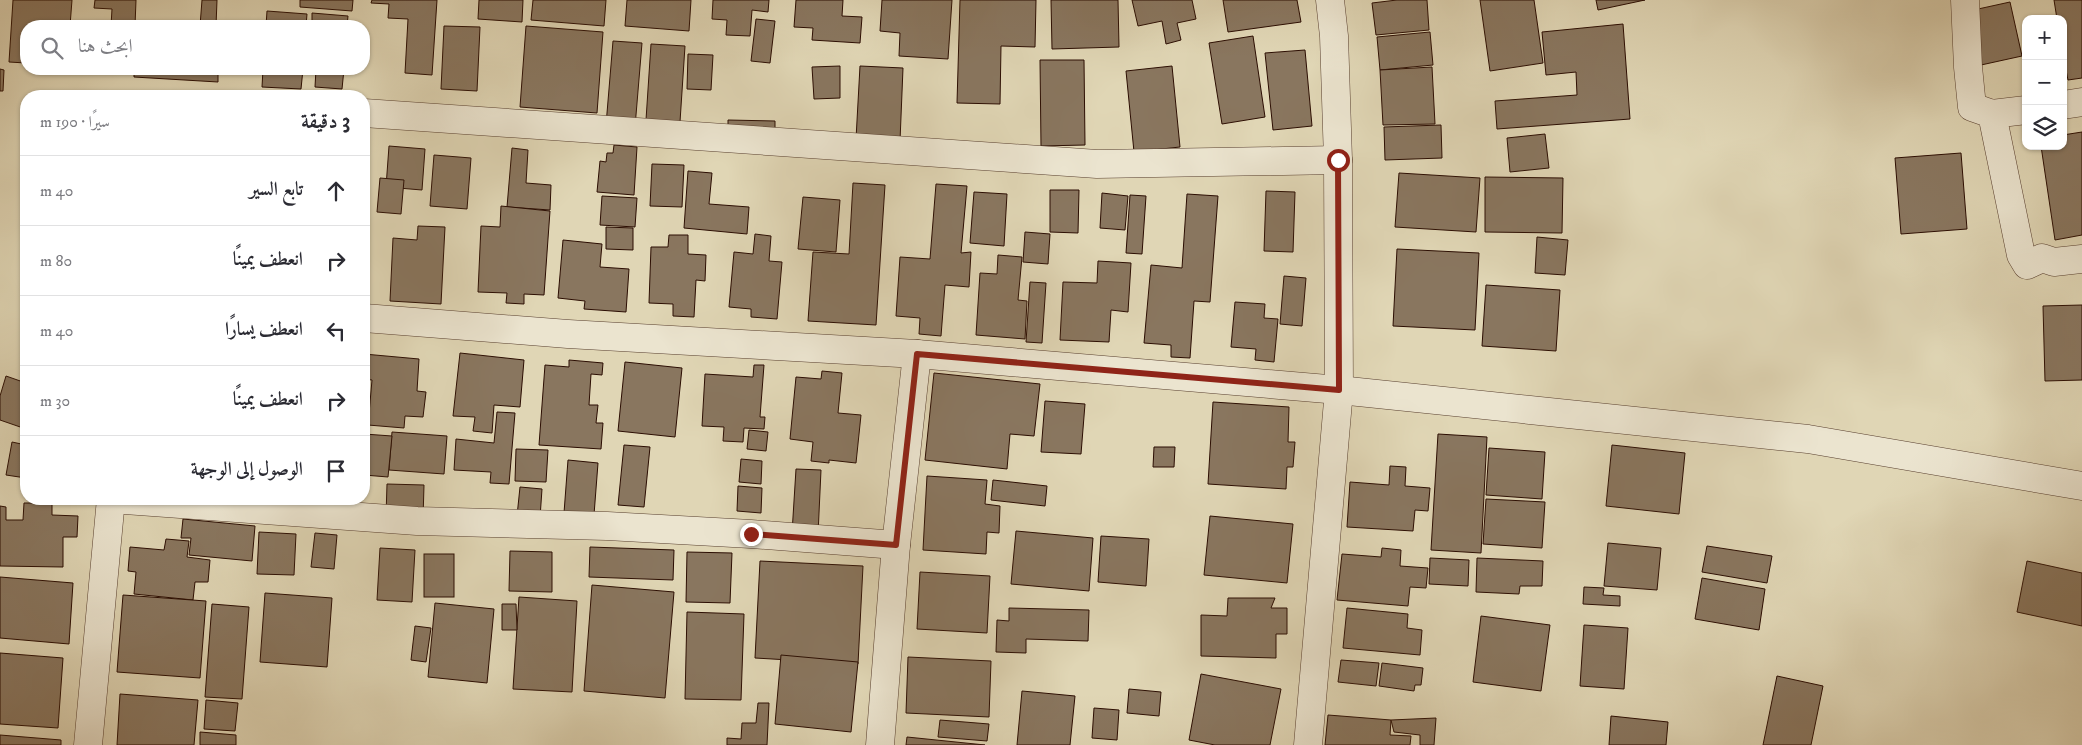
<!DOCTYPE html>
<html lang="ar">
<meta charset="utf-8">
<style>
:root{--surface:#fff;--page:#f2f2f3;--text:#2b2b33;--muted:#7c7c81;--line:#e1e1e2}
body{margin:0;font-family:"IM FELL DW Pica",Amiri,serif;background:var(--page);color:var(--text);direction:rtl}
.controls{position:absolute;right:15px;top:15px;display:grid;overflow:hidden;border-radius:10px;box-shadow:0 1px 4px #0004}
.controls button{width:45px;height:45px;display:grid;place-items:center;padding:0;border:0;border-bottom:1px solid var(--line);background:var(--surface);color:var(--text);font:25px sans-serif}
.stop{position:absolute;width:15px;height:15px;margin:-11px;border:4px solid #8f2418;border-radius:50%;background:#fff}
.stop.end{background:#8f2418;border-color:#fff;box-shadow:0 1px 5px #0008}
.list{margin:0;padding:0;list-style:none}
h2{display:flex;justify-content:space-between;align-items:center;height:65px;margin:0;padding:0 20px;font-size:21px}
h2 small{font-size:16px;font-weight:400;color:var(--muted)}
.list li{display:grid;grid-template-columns:32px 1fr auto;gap:15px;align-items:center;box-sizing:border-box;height:70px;padding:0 20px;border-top:1px solid var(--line)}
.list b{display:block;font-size:19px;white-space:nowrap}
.list em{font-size:16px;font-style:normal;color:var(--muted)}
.icon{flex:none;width:28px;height:28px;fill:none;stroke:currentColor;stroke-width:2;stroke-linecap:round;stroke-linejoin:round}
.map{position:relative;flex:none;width:2082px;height:745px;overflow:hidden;direction:ltr}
.search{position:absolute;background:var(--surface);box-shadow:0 1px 4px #0004;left:20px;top:20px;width:350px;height:55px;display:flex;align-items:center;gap:12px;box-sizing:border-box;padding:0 18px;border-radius:20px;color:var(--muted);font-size:19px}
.panel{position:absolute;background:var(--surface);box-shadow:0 1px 4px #0004;left:20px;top:90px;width:350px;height:415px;border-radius:20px;direction:rtl}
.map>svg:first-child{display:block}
.building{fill:#89765f;stroke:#2b0d02}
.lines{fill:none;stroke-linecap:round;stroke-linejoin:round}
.minor-casing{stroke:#583f2f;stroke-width:29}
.minor{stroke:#ebe4cf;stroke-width:28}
.route{stroke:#8f2418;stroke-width:6}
</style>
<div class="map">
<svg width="2082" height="745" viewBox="0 0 2082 745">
<rect width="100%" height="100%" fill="#e0d6b5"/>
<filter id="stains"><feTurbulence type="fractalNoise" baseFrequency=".004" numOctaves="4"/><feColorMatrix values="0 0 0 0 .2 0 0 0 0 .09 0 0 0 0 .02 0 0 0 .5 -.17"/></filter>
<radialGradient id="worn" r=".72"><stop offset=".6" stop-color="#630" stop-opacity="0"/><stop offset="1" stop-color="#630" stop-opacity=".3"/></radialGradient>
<!-- building -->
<g class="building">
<path d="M13,0H72L70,26H26V63L9,62Z"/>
<path d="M95,0H136L135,26H111L112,9L94,8Z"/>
<path d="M202,0H217L216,26H200Z"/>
<path d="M300,0H353L352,11L300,7Z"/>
<path d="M372,0H437L432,75L405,73L408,19L388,18L389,4L371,3Z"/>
<path d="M479,0H523L522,22L478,19Z"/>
<path d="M533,0H606L604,26L531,20Z"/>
<path d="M627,0H691L689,31L625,26Z"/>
<path d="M713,0H769L768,12L752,10L750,36L726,35L727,20L712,19Z"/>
<path d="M796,0H843L842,16L862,17L860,43L812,40L813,28L794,27Z"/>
<path d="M882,0H952L948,59L899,56L900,33L880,31Z"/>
<path d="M960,0H1036L1035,47L1001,46L1000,104L957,103Z"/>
<path d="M1051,0H1118L1119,47L1052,49Z"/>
<path d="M1132,0H1192L1196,19L1177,23L1181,40L1166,44L1162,21L1138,26Z"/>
<path d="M1223,0H1297L1301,22L1228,32Z"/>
<path d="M1397,0H1427L1429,30L1376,35L1372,3Z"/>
<path d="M1480,0H1534L1543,63L1490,71Z"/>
<path d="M1596,0H1645L1598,10Z"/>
<path d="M2054,0H2082V78L2068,80L2063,55V19H2057Z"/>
<path d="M2010,2L2022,56L1981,65L1969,11Z"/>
<path d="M267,11L307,14L306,26H266Z"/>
<path d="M312,13L348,16L347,26H312Z"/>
<path d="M756,19L775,21L770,63L751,61Z"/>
<path d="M1623,24L1630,119L1497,129L1495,101L1577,95L1576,72L1546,75L1542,32Z"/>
<path d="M444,26L480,27L477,91L441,89Z"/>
<path d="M526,26L603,32L597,113L520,107Z"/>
<path d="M1430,32L1433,65L1380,70L1377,37Z"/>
<path d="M1253,36L1265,117L1222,124L1209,43Z"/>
<path d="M613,41L642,43L635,127L606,125Z"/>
<path d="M651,44L685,46L679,137L645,135Z"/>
<path d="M1305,50L1312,126L1273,130L1265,53Z"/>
<path d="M688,54L713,55L711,90L687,89Z"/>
<path d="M1040,60H1084L1085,145L1041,146Z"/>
<path d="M840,66V98L814,99L812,67Z"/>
<path d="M860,66L903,68L900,141L856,139Z"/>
<path d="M1172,66L1180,147L1134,152L1126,71Z"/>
<path d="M1432,67L1435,124L1383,125L1380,70Z"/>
<path d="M0,69L4,70L3,91H0Z"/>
<path d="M134,69H218V82L134,77Z"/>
<path d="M263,69H303L301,89L262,87Z"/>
<path d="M316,69H344L342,89L315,87Z"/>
<path d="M728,120L775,121V147L728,146Z"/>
<path d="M1441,125L1442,158L1385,160L1384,127Z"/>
<path d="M2082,132V235L2055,240L2041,146H2063V135Z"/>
<path d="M1545,134L1549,168L1510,172L1507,138Z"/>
<path d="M614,145L637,147L634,195L597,192L600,161L606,162L607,153H613Z"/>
<path d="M389,146L425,149L422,190L386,187Z"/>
<path d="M512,148L528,150L526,183L551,185L550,210L507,207Z"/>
<path d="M1961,153L1967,229L1901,234L1895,158Z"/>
<path d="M434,155L471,158L467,209L430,206Z"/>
<path d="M652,164L684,165L682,207L650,206Z"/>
<path d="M688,171L712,173L709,204L749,207L747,234L684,228Z"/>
<path d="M1399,173L1480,178L1476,232L1395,227Z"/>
<path d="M1485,177L1563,178L1562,233L1485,232Z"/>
<path d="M380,178L404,180L401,214L377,212Z"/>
<path d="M853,183L885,185L876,325L808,321L813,252L849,254Z"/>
<path d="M936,184L967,186L961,253L971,252L969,287L945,285L941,336L919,334L920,318L896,316L900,257L930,259Z"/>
<path d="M1050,190H1079L1078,233L1050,232Z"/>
<path d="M1266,191L1295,192L1293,252L1264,251Z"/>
<path d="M974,192L1007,194L1004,246L970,243Z"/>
<path d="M1102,193L1128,196L1125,230L1100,228Z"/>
<path d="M1187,194L1218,196L1210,302L1194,301L1190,358L1171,357V345L1144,343L1151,265L1182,268Z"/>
<path d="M1130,195L1146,196L1142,254L1126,253Z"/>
<path d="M602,196L637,198L635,227L600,225Z"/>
<path d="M803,197L840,200L836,252L798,249Z"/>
<path d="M501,206L550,211L544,295L524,294V304L506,303L507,293L478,292L481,226L500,227Z"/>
<path d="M418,226L445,227L441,304L390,301L393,238L417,240Z"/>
<path d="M606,227L633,228V250L606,249Z"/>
<path d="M1025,232L1050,234L1048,264L1023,262Z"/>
<path d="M755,234L771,236L769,261L782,262L777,319L751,317V309L729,307L734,252L753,254Z"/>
<path d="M669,235H688V254L706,255L705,281L696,280L694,317L673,316V304L649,303L651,247H668Z"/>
<path d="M1537,237L1568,240L1565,275L1535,273Z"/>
<path d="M563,240L602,244L600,267L629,269L626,312L584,309L585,301L558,298Z"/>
<path d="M1397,249L1479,253L1475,330L1393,326Z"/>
<path d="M998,255L1022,257L1018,300L1027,301L1025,339L976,335L980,273L997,274Z"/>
<path d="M1098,261L1131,263L1128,312L1111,310L1109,342L1060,340L1063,282L1097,283Z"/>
<path d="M1284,276L1306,278L1302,326L1280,324Z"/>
<path d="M1030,282L1046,283L1042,343L1026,342Z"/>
<path d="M1486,285L1560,290L1556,351L1482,346Z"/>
<path d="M1235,302L1265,304L1264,318L1278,319L1274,362L1255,360L1256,349L1231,347Z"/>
<path d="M2082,305V380L2045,381L2043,306Z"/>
<path d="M460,353L524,360L520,407L494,405L492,433L473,431L475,417L453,416Z"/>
<path d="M364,354L419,359L417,391L426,392L423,417L405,416L404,428L368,425L372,380L364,379Z"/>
<path d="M569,360L603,363L602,375L591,374L589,405H598L596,423H603L601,449L539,445L545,365L569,367Z"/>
<path d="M625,362L682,368L675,437L618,431Z"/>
<path d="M754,365H764L760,417H765L764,429L744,428L743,442L723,441L724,427L702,426L705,374L753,377Z"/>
<path d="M822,371L842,373L838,413L861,415L856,463L829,460V463L811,461L813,442L790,439L796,377L821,379Z"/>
<path d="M934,373L1040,384L1034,436L1010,434L1007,469L925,460Z"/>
<path d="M6,376L26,383V429L0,420V396Z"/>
<path d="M1045,401L1085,404L1081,454L1041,452Z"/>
<path d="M1213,402L1289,407L1288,442H1295L1293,467H1287L1286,489L1208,484Z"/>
<path d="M497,412L515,413L509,484L490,483L491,472L454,470L456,439L494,443Z"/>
<path d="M749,430L768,432L766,451L747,449Z"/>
<path d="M392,432L447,436L444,474L389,470Z"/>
<path d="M364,434L392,436L388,477L364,475Z"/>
<path d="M1438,434L1487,437L1481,553L1431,550Z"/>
<path d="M12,442L26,445V478L6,475Z"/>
<path d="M624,445L650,447L644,507L618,505Z"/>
<path d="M1612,445L1685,453L1679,514L1606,506Z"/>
<path d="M1154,447H1175L1174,467H1153Z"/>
<path d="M1489,448L1545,452L1542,499L1486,495Z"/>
<path d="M516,449L548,450L546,482L515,481Z"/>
<path d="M741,459L762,461L761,484L739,482Z"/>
<path d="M568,460L598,463L594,515L564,513Z"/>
<path d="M1390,466L1406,467L1405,486L1430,488L1428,511L1415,510L1413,531L1347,527L1350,482L1389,485Z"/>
<path d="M796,469L821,470L818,535L792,533Z"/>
<path d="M927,476L987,480L985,504L1000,506L999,533L987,532L986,554L923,550Z"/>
<path d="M993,480L1047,486L1045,506L991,500Z"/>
<path d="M387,484L424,485L423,519L386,517Z"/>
<path d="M738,486L762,488L761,513L737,511Z"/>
<path d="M520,487L542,489L540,518L517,516Z"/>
<path d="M1486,499L1545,502L1542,548L1483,544Z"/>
<path d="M24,503H52V515L78,516L77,537H63V567L0,566V506L6,507V520H23Z"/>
<path d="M1210,516L1293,524L1287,583L1204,575Z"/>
<path d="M183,519L255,526L252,561L189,555L191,538H181Z"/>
<path d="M1016,531L1093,538L1089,591L1011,584Z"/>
<path d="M259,532L296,534L294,575L257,574Z"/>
<path d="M315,533L337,535L334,569L311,567Z"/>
<path d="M1101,536L1149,539L1146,586L1098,582Z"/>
<path d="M166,539L189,541L187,557L210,560L208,582H195L193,600L134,594L136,572L128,571L130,547L164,550Z"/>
<path d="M1608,543L1661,548L1657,590L1604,586Z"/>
<path d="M1707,546L1772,556L1767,583L1702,572Z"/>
<path d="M590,547L674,550L673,580L589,577Z"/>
<path d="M380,548L415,550L412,602L377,600Z"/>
<path d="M1382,548L1401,550L1400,566L1428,568L1426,588L1410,587L1408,606L1337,600L1342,554L1381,557Z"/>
<path d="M510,551L552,552V592L509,591Z"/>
<path d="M687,552L732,553L730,603L686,602Z"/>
<rect x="424" y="554" width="30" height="43"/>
<path d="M1430,558L1469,560L1468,586L1429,584Z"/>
<path d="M1477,558L1543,561L1542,586H1520L1519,594L1476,592Z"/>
<path d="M760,561L863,566L858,664L755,658Z"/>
<path d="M2027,561L2082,573V626L2017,612Z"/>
<path d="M920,572L990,576L987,633L917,629Z"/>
<path d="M0,577L73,583L69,644L0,638Z"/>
<path d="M1702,578L1765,589L1759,630L1695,619Z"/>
<path d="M592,585L674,592L665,698L584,691Z"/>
<path d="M1584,587L1604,588L1603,595L1620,596V606L1583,604Z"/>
<path d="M265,593L332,598L327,667L260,662Z"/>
<path d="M123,595L206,601L200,678L117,672Z"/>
<path d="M519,597L577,601L572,692L513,689Z"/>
<path d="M1228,598H1275L1271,608H1287V634H1276V658L1201,656V615L1227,616Z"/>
<path d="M435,603L494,609L487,683L428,677Z"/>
<path d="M212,604L249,607L242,699L205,697Z"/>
<path d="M502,604H516L517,630H502Z"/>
<path d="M1009,608L1089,610L1088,641L1026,639V653L996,652L997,620L1009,621Z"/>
<path d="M1347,608L1408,614L1407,628L1422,630L1420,655L1343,648Z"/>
<path d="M687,612L744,614L741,700L685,699Z"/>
<path d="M1481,616L1550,625L1541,691L1473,682Z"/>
<path d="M1584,625L1628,628L1624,689L1580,686Z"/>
<path d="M415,626L431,628L426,662L411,660Z"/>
<path d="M0,653L63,658L58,728L0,724Z"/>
<path d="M781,655L858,662L851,732L775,724Z"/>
<path d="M908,657L991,661L989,717L906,713Z"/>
<path d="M1341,660L1379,663L1376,686L1338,682Z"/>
<path d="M1382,663L1423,668L1421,685H1415L1414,691L1379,686Z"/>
<path d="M1201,674L1281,689L1270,745H1215L1189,740Z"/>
<path d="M1777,676L1823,686L1811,745H1763Z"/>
<path d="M1129,689L1161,692L1159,716L1127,713Z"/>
<path d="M1022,691L1075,696L1070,745H1017Z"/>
<path d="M120,694L198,700L194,745H117Z"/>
<path d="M206,700L238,703L235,731L204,729Z"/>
<path d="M758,703H769L767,745H727V738L741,739L742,723H756Z"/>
<path d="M1094,708L1119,710L1117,740L1092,738Z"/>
<path d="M1328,715L1391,720L1390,735L1411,736L1410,745H1325Z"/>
<path d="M1611,716L1668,722L1666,745H1609Z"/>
<path d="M1436,718L1434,745H1420V735L1394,732L1391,720Z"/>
<path d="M940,720L989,724L987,741L938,737Z"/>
<path d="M200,732L236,735V745H200Z"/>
<path d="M0,735L61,740V745H0Z"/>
<path d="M907,737L985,745H906Z"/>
</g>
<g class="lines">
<!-- minor casing -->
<g class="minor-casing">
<g id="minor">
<path d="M1965,0L1968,67L1972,107L1992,114L2021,255L2027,265L2042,258L2054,262L2082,259"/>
<path d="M2063,105L2082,102"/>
<path d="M364,113L1097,164L1338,160"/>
<path d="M1992,114L2026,110"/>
<path d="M364,318L568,334L917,354L1339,390L1808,439L2082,486"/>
<path d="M111,499L417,521L607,526L751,534L896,545"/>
<path d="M88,745L111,499"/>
<path d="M880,745L896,545L917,354"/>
<path d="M1308,745L1339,390L1338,160L1334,36L1330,0"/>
</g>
</g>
<!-- minor -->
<use href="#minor" class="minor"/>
</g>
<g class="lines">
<!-- route -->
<path class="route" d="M751,534L896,545L917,354L1339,390L1338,160"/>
</g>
<rect width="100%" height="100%" filter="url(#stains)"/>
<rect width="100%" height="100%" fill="url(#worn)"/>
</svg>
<div class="controls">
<button>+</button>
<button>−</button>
<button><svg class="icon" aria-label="layers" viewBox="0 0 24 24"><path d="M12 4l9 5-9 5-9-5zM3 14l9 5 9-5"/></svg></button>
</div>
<div class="stop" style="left:1338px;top:160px"></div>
<div class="stop end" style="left:751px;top:534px"></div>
<div class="search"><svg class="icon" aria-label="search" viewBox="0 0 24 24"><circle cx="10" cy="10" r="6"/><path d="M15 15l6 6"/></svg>ابحث هنا</div>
<section class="panel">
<h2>3 دقيقة<small>سيرًا · 190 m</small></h2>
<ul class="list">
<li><svg class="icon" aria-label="ahead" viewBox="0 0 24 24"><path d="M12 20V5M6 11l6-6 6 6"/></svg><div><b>تابع السير</b></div><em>40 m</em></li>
<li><svg class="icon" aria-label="right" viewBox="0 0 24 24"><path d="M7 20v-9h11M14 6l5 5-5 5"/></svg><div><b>انعطف يمينًا</b></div><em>80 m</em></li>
<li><svg class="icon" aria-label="left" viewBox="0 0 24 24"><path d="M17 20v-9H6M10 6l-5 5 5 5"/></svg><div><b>انعطف يسارًا</b></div><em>40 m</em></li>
<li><svg class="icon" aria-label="right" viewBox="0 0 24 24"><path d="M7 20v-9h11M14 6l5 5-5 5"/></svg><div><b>انعطف يمينًا</b></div><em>30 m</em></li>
<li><svg class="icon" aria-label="arrive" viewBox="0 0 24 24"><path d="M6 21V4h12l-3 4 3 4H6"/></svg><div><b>الوصول إلى الوجهة</b></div></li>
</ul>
</section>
</div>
